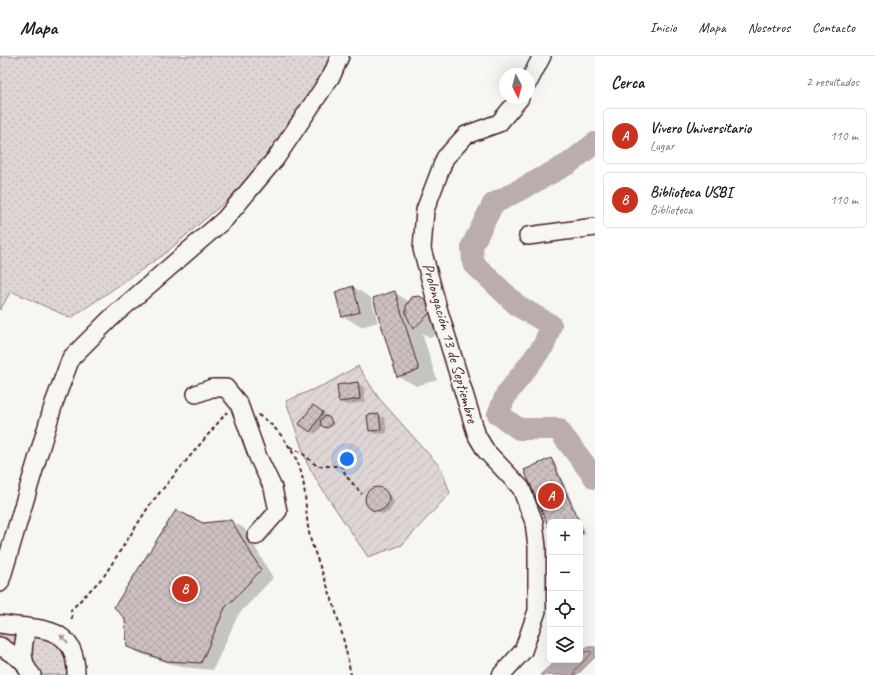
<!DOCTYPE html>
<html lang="es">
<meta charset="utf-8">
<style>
:root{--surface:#fff;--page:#f6f6f6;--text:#202124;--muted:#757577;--line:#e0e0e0;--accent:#c8321e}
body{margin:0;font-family:Caveat,sans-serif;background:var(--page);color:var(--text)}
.controls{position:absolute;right:12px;bottom:12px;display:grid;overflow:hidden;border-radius:6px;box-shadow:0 4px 16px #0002}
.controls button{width:36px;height:36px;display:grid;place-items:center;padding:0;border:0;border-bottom:1px solid var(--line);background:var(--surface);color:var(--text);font:20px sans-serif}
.compass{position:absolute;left:499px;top:12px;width:36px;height:36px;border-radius:50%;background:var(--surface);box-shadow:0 4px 16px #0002;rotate:174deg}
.you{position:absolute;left:347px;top:403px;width:14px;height:14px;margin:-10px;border:3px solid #fff;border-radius:50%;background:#1a73e8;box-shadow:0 0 0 6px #1a73e833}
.badge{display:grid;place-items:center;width:26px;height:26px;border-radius:50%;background:var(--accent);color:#fff;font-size:13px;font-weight:700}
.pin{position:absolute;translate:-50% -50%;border:2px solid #fff;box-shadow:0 1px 4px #0006}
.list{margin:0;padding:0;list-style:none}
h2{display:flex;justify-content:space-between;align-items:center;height:52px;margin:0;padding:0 16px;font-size:17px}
h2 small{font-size:13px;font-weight:400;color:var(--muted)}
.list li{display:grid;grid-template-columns:26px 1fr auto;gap:12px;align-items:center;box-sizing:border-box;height:56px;margin:0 8px 8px;padding:0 8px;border:1px solid var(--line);border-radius:6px}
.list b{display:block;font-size:15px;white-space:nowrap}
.list p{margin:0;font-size:13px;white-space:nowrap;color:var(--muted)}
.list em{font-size:13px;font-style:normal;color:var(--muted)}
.icon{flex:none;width:22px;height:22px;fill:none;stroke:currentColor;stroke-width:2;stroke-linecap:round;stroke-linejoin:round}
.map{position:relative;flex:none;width:595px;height:619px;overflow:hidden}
header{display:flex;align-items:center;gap:24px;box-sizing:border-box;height:56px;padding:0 20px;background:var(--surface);border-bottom:1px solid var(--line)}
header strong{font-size:19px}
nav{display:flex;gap:22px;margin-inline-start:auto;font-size:14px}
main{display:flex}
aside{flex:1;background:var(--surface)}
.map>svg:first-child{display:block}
.grass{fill:url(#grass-dots);stroke:#947a80}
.garden{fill:url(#garden-furrows);stroke:#947a80}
.water{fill:#bbadae;stroke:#8e747a}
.shadow{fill:#0003}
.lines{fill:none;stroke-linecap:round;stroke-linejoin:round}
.shore{stroke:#77585f;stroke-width:1}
.river{stroke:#bbadae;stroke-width:22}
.building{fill:url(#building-cross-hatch);stroke:#4a1f2b}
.minor-casing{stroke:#4a1f2b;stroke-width:20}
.path{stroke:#4a1f2b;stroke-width:2;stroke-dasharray:4 3;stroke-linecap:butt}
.minor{stroke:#f6f6f2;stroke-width:17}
.oneway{fill:#a99598}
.labels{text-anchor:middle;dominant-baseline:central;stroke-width:3.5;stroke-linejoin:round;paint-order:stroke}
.street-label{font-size:16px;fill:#4a1f2b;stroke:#f6f6f2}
</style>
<header>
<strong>Mapa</strong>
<nav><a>Inicio</a><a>Mapa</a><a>Nosotros</a><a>Contacto</a></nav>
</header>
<main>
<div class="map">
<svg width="595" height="619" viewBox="0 0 595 619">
<defs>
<pattern id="grass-dots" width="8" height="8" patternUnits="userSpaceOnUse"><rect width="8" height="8" fill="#ddd6d5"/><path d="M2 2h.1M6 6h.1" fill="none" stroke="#bfb7b7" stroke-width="1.8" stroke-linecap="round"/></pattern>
<pattern id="garden-furrows" width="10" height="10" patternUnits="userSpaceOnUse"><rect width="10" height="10" fill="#ddd6d5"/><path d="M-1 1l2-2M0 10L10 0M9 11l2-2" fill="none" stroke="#bfb7b7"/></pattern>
<pattern id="building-cross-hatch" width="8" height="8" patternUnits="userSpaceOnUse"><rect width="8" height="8" fill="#ccc1c0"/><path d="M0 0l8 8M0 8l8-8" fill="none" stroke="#b1a5a5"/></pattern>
</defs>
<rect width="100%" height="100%" fill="#f6f6f2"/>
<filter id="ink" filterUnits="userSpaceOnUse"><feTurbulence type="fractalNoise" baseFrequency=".025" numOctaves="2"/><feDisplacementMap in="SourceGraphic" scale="8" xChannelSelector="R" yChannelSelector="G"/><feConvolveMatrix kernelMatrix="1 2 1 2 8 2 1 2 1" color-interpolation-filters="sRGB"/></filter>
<g filter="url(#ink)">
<!-- grass -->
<g class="grass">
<path d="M0,0H344L246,128L163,199L71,262L11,235L0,254Z"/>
<path d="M0,573L18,575L16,593L0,582Z"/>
<path d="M46,579L65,591L68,619H43C31,607 27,597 35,581Z"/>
</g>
<!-- garden -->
<path class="garden" d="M358,310L378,341L441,412L450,437L402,489L368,501L320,430L307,407L286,345L326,328Z"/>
<!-- water -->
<path class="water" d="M587,591H595V601L577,619H540L557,604H580V594Z"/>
<!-- shadow -->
<g class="shadow">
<path d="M353,231L371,242L378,266L361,271L343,260Z"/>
<path d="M395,237L410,246L419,241L447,268L431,282L422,277L437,324L416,330L398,320Z"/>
<path d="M357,328L364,331L365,346L346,349L340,345Z"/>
<path d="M319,353L329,361L334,368L330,372L323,369L316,378L310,375Z"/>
<path d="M379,359L385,362L387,377L376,378L370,374Z"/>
<path d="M551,403L554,405L586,478L580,480V466H550V472L525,414Z"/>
<path d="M380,433L392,441L394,447L389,456L382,458L367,447L366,441L370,435Z"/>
<path d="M231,465L244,472L273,522L238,559L213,614L181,611L141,598L128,591L203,468Z"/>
</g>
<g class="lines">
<!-- shore -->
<path class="shore" d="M574,619L575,614L592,597L590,595L580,597"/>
<!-- river -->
<path class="river" d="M595,87L568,108L493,148L472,190L473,207L518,250L551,269L544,289L506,339L498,358L519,373H558L595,422"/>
</g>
<!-- building -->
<g class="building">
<path d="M353,230L360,256L342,261L335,236Z"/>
<path d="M395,235L419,314L397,321L373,242Z"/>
<path d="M419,240L429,245L431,251L429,258L413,273L406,258V250L412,241Z"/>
<path d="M358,326L360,343L339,346L337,329Z"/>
<path d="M313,349L323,356L310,376L299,368Z"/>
<path d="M379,358L381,374L369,375L367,359Z"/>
<circle cx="326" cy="366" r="5.5"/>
<path d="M551,402L579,466H550V474L524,414Z"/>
<circle cx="377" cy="443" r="12"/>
<path d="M176,454L203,467L231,464L261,514L225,552L201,607L167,605L127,591L125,563L114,551Z"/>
<path d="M580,469L583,477L580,478Z"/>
</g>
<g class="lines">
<!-- minor casing -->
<g class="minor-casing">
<g id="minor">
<path d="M529,25L542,0"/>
<path d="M528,180L595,171"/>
<path d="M196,338L212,332H226L239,348L258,401L273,432L278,455L256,480"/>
<path d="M0,527L54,347L71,302L111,262L225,163L276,102L332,19L340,0"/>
<path d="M0,568C38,574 77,567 76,619"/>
<path d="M27,572C23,588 19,606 32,619"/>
<path d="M0,590L23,605"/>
<path d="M501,619L523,595L537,555V491L534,466L521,432L486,395L477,380L438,252L422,193L425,154L445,102L466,79L499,67L520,42"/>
</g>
</g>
<!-- path -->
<g class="path">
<path d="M258,359C273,367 286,384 294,399C309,424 303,457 311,485C319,510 330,534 337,560C343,579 347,599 351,619"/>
<path d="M290,391L302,397L317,410H341L347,421L362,438"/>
<path d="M72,563L71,554L104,520L151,447L227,356"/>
</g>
<!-- minor -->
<use href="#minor" class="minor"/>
</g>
<!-- one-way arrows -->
<defs><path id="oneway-solid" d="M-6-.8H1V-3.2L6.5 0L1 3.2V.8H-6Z"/></defs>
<use class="oneway" href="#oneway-solid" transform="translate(64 583) rotate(-133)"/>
</g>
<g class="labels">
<!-- street labels -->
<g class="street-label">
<text transform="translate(450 287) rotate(74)">Prolongación 13 de Septiembre</text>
</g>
</g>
</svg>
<div class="controls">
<button>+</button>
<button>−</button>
<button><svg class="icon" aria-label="locate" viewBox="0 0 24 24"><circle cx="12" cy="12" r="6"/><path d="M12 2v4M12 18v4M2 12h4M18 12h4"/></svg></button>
<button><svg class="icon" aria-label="layers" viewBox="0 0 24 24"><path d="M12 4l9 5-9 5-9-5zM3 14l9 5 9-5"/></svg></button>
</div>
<svg class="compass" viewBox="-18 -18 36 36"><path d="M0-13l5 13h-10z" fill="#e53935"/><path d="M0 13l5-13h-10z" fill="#757577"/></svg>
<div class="you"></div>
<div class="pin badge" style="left:551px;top:440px">A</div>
<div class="pin badge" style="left:185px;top:533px">B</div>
</div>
<aside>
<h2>Cerca<small>2 resultados</small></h2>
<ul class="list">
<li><span class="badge">A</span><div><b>Vivero Universitario</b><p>Lugar</p></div><em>110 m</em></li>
<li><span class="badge">B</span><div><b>Biblioteca USBI</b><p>Biblioteca</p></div><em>110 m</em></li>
</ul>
</aside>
</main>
